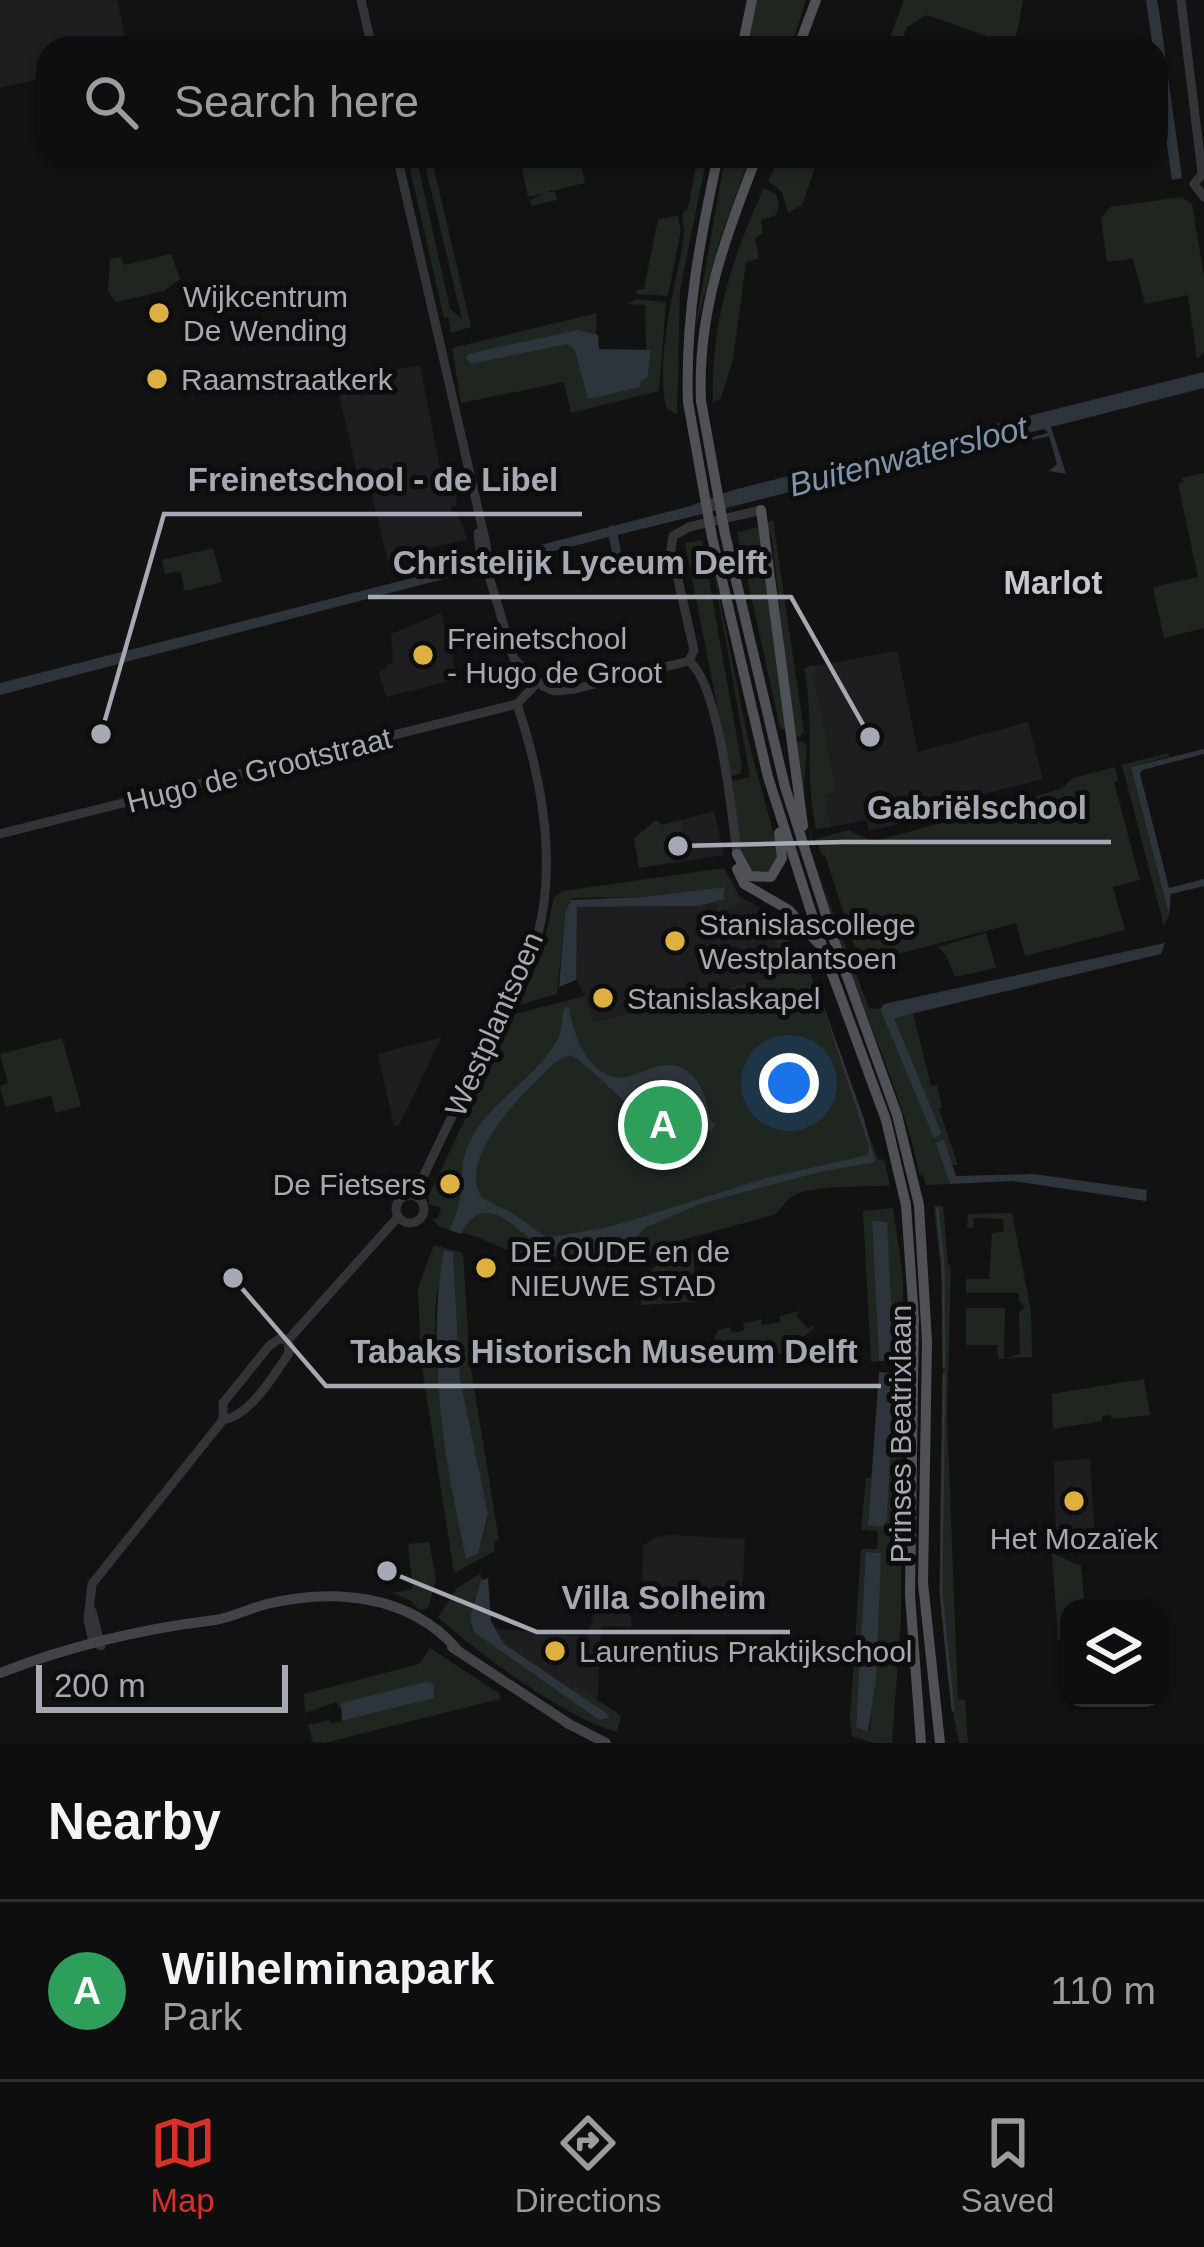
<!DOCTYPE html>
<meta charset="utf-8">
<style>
:root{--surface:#0e0e0e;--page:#1c1c1c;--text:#f1f3f6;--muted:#9b9c9e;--line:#2e2e2e;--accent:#d93025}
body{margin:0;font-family:Arial,sans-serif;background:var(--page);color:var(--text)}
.controls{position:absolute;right:36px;bottom:36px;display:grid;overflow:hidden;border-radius:24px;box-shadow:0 3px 9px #0004}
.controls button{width:108px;height:108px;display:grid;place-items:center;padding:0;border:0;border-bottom:3px solid var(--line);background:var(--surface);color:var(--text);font:60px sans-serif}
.scale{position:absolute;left:36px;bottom:30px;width:252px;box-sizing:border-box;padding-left:12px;border:6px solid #a5a9b3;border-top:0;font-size:33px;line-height:42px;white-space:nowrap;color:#a5a9b3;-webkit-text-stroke:9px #0d0d0e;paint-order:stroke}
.you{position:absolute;left:789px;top:1083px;width:42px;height:42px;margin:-30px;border:9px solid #fff;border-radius:50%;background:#1a73e8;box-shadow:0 0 0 18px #1a73e833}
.badge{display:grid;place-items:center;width:78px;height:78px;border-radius:50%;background:var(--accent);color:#fff;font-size:39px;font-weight:700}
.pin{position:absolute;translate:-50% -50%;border:6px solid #fff;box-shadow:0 3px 12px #0006}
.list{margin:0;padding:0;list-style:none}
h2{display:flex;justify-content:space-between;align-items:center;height:156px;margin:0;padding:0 48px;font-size:51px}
h2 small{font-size:39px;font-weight:400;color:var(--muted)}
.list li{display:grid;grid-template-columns:78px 1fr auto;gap:36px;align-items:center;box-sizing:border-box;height:180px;padding:0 48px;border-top:3px solid var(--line)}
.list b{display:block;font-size:45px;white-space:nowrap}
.list p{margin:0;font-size:39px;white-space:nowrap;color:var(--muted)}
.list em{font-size:39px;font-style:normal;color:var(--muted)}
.icon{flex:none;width:66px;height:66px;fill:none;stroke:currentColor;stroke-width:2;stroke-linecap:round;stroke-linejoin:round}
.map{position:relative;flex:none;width:1204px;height:1743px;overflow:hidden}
.search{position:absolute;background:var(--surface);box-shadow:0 3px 9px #0004;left:36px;right:36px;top:36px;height:132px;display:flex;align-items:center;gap:30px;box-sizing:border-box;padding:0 42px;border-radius:36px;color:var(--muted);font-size:45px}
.sheet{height:336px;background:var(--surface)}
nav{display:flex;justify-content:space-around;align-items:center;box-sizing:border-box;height:168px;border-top:3px solid var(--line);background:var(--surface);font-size:33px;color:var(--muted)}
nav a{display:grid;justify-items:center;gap:6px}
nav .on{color:var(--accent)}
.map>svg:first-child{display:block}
.built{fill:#1e1e20}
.green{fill:#1f2620;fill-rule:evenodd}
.water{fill:#2d343b}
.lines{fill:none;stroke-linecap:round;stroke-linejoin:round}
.stream{stroke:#2d343b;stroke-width:3}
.canal{stroke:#2d343b;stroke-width:9}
.tertiary{stroke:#343438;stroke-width:9}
.secondary{stroke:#424348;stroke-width:10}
.primary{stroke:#505157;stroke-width:10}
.primary-bridge{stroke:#505157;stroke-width:10}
.poi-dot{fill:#deb040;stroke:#0d0d0e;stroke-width:4.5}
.labels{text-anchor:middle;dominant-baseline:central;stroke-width:10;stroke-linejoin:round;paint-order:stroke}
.poi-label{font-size:30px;fill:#a5a9b3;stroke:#0d0d0e;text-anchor:start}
.street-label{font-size:30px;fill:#a5a9b3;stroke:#0d0d0e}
.water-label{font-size:33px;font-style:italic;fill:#7f94aa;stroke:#0d0d0e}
.neighbourhood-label{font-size:33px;font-weight:bold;fill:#c6c8cf;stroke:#0d0d0e}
.leader{fill:none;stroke:#a5a9b3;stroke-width:4.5}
.callout-dot{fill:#a5a9b3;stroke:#0d0d0e;stroke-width:4.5}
.callout-label{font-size:33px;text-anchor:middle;font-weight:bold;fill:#a5a9b3;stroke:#0d0d0e;stroke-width:10;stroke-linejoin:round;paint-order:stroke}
</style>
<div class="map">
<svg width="1204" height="1743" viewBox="0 0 1204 1743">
<rect width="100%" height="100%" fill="#121213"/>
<!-- built -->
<g class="built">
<path d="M0,0H117L128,48H48V77L0,88Z"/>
<path d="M420,365L443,483L452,482L457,505L451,507V511L460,518L467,540L424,549V555L403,561L404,567L390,570L368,479L360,480L358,476L336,382Z"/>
<path d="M441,613L458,679L386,697L379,673L393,661L391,634Z"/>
<path d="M897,651L918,752L1028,722L1043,779L927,808L928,817L869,831L866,820L831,827L825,795L835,793L814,677L817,675L815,666Z"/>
<path d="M714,811L724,855L639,868L656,820L663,825Z"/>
<path d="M737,895L759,907L787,968L802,964L803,969L592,1022L585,995L576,980V907L699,906Z"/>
<path d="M442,1037L399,1125L394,1127L378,1054Z"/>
<path d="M1090,1458L1095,1539L1084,1553L1065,1554L1056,1543L1054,1462Z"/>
<path d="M670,1535L745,1539L741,1614L648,1612L642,1594L643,1546L656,1537Z"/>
<path d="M603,1584L616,1587L631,1617V1627L601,1626L598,1696L592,1707L515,1657L491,1628L587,1637Z"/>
</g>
<!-- green -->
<g class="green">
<path d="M757,0H806L791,48H746Z"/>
<path d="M904,0H1023L1016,37L1003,42L927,15L907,27L899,48H886Z"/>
<path d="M407,156H416L450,309L462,319L423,156H431L471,327L451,333L448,317L444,318Z"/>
<path d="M519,156H579L585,183L547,192H555L557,200L531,206L530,201L542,194L528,197Z"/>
<path d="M698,156H707L680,290L677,414L667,409C657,377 668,315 675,282C680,259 687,237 682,214L688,208Z"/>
<path d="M725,156H750L720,239L695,329Z"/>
<path d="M780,156H819L802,205L788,213L782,192L768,181Z"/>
<path d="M764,188L776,194L779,206L776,215L761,220L763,233L755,238L759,258L746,263L733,359L721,398L713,403C710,326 732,257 764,188Z"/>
<path d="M1182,197L1192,204L1204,277V352L1197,359L1188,295L1145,304L1133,259L1107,262L1101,219L1110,207Z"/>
<path d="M677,216L681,229L668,296L636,294L637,289H644L658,219Z"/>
<path d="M171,254L180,279L164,291L116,302L108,291L110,259L121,257L124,265Z"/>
<path d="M636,299L666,302L659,391L571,413L564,382L461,403L452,348L597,313L595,352L646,351L645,305L627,304Z"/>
<path d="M1204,473V628L1164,638L1153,587L1198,577L1178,484L1183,482L1182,478Z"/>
<path d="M773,520L804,732L800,737H794L772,539L765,524Z"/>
<path d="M760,527L788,731L780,728L737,532Z"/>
<path d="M702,540L742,767L740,774L731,776L685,543Z"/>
<path d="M709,547L748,739L779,854L775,868L765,875L752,874L741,861L732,781L750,777Z"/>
<path d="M213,548L222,582L185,591L180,571L165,574L162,560Z"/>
<path d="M815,665L817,676L814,678L836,792L825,795L831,827L816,829C804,776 815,721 804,668Z"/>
<path d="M802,741L807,744C806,763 803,782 805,801C812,871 845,942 869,1008L880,1009L934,1137L942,1134L893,1018L913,1013L931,1086L937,1085L942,1107L939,1109L958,1165H952L944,1141L937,1143L950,1184L926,1185L922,1173L920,1178C908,1112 878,1047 855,984C826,906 805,825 795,742Z"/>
<path d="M1168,753L1170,756L1131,767L1169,915L1164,926L1122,765Z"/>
<path d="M1115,767L1118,780L1114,782L1140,880L1113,887L1125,930L1025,956L1016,923L860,964L825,855H822L816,839L849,830L871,841L862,845L1061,789L1073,778Z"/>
<path d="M656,820L662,825L682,820L684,850H670L672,862L639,868L634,838Z"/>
<path d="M724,868L742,901L718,913V900L725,897V887L644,897L573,898L565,914L557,994L519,1005L542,953L554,897L563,891Z"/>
<path d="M764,910L808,967L878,1160L884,1159L890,1185C867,1188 811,1184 793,1196C784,1201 782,1210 773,1215L671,1243L636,1260L614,1255L544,1258L505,1249L477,1237L440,1227L432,1219L438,1218L441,1208L429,1204L428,1197L515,1014L585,996L593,1022L788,973L762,913Z"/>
<path d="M986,933L996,968L955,977L946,955L938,947Z"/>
<path d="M62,1038L81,1106L56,1113L51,1096L5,1107L0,1086L8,1083L0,1054Z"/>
<path d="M934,1206H943L948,1264L951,1266L947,1416L958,1699L965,1700L968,1743H959C926,1589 948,1444 942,1289C941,1262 936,1234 934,1206Z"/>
<path d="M893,1208L903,1277V1363L894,1361L872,1222L879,1361L871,1362L863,1211Z"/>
<path d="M1012,1213L1031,1311L1032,1357L1005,1358L1020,1354L1019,1313L1025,1306L1019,1302V1293H966V1279H989L992,1233L1004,1231L1003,1219L974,1218L973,1228L967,1227L968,1214Z"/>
<path d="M434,1245L463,1253L470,1363L499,1540L494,1541L495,1551L454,1573L421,1360L418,1288ZM453,1253L460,1378L488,1518L478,1554L467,1559C452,1512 427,1333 438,1288C441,1276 448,1264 453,1253Z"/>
<path d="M694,1251V1302L641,1305V1278L664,1259Z"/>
<path d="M966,1308H1005L1004,1359H998L997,1345H966Z"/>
<path d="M800,1311L796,1315L808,1329L813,1325V1329L791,1347L794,1351L790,1354L710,1350L718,1330L730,1327L733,1333L744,1330L743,1324L761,1319L762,1325L780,1322V1316Z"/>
<path d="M894,1373L902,1374L901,1619L892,1743H874L852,1736L850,1719L861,1549H877L878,1531L861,1530L866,1478H871L868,1525L885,1527ZM867,1552L881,1553L870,1731L856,1727Z"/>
<path d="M1144,1379L1150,1415L1112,1419L1111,1415L1102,1416V1421L1053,1429L1052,1394Z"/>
<path d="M429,1542L436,1579L428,1608L420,1610L411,1601L393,1593L413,1589L408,1544Z"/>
<path d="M1052,1553L1081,1566L1085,1608H1069V1640H1058Z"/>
<path d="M480,1574L483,1580L472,1604L471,1627L475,1633L599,1720L609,1715L569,1692L575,1686L616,1712L621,1716L617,1732C567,1719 477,1653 438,1617L457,1588Z"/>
<path d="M430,1648L500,1694V1699L324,1743L313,1742L308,1725L330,1720L331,1724L434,1698L339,1708L337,1702L305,1713L304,1694L419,1664Z"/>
</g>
<!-- water -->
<g class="water">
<path d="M1146,0H1157L1159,10L1182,178L1172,180Z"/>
<path d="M577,330L598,335L599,349L651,350L647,378L640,381V387L588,399L575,350L567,344L471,364L466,358L468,354Z"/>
<path d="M1204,372V388L1051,427L1066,474L1049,471L1057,464L1049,436L991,449L1048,433L1044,429L497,565L0,695V683L495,557L690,506L733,490Z"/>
<path d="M1204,749V754L1142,770L1140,774L1169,888L1204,879V886L1171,894L1169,915L1131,767Z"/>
<path d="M725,887L724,899L699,906L577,907L576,980L559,987L565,914L571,900L644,897Z"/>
<path d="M1165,943L1161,954L894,1018L942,1134L934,1138L880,1009L884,1004Z"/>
<path d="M815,982L864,1119L875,1162L816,1173L703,1203L646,1227L628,1245L618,1248C594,1248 574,1253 550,1249C521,1243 489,1181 461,1234L449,1230C469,1194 455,1170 470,1141C490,1101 534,1080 556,1042C563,1031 561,1017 565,1007L569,1008C573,1033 585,1069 613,1077C627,1081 645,1069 659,1066C693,1059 707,1092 710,1120L715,1124L712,1131C694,1125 668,1131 655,1119L651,1121C626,1108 584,1058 569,1055L557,1061C529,1086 454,1158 482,1198L514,1214L547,1238L613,1226L766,1178L868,1155L869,1147Z"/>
<path d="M944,1140L956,1176L1034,1174L1147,1190L1146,1201L1012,1181L950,1184L936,1143Z"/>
<path d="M872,1221L887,1222L894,1361H879Z"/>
<path d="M444,1250L453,1253L460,1378L488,1515L478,1554L466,1559C444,1460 426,1350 444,1250Z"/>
<path d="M879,1372L894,1373L887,1520L883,1527L868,1525Z"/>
<path d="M866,1552L881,1553L876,1679L868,1732L856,1727Z"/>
<path d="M488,1578L491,1621L504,1644L609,1715L608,1718L599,1720L475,1633C464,1614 478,1600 480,1581Z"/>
<path d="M425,1682L434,1684V1698L342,1721L341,1703Z"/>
</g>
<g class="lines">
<!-- stream -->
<g class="stream">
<path d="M937,1209L943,1263L944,1366"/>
<path d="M944,1375L941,1592L953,1710"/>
</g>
<!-- canal -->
<path class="canal" d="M612,530L619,563"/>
<!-- tertiary -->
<g class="tertiary">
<path d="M361,0L372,48"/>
<path d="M1181,0L1202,173"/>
<path d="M397,156L486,544L488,573L514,659L543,686L555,691L575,689L689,661"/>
<path d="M1204,172L1194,184L1204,197"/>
<path d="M478,533L481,560L488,573"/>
<path d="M689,661L694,650L671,549L673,536L689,527L761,510"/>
<path d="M689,661C719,684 732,814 737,854"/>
<path d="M0,834L517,704L537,683"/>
<circle cx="410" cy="1209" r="14"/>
<path d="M414,1196L502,1011C568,921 550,803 517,704"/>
<path d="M223,1420V1403L269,1346L279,1339L288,1340"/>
<path d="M92,1611L101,1646"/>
<path d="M100,1645L93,1641L88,1620L92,1584L223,1420C251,1415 273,1376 289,1353L288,1340L398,1217"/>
</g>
<!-- secondary -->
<g class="secondary">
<path d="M452,1647L569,1724"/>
<path d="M0,1673C69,1646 141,1629 215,1620C231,1618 250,1608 267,1604C333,1588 408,1594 456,1648"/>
<path d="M567,1723L606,1743"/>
</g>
<!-- primary -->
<g class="primary">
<path d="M742,48L752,0"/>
<path d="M798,48L816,0"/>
<path d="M701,401C697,312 725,237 757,156"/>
<path d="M688,402C685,317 700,238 718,156"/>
<path d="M761,510L803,826"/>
<path d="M725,534L785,787L835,943L897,1115L919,1205L927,1342L923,1583L940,1743"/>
<path d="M712,537L768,777L823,949L886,1120L906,1205L914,1318L910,1595L921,1743"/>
<path d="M737,854L749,876L771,877L782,858L779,833"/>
<path d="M737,869L744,884L789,910L818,943"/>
</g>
<!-- primary-bridge -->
<g class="primary-bridge">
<path d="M701,401L725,534"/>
<path d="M688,402L712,537"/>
</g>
</g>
<!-- markers -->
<g class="poi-dot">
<circle cx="159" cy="313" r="12"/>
<circle cx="157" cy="379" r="12"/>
<circle cx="423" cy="655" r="12"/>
<circle cx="675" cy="941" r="12"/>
<circle cx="603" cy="998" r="12"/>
<circle cx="450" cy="1184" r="12"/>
<circle cx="486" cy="1268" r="12"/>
<circle cx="1074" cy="1501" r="12"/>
<circle cx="555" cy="1651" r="12"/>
</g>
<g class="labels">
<!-- poi labels -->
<g class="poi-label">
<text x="183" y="296">Wijkcentrum<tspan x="183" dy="34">De Wending</tspan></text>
<text x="181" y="379">Raamstraatkerk</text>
<text x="447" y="638">Freinetschool<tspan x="447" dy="34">- Hugo de Groot</tspan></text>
<text x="699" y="924">Stanislascollege<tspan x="699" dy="34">Westplantsoen</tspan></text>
<text x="627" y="998">Stanislaskapel</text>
<text x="426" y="1184" text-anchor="end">De Fietsers</text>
<text x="510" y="1251">DE OUDE en de<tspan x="510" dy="34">NIEUWE STAD</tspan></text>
<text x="1074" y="1538" text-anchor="middle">Het Mozaïek</text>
<text x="579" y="1651">Laurentius Praktijkschool</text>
</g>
<!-- street labels -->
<g class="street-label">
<text transform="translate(259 770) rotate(-14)">Hugo de Grootstraat</text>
<text transform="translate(494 1024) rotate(-66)">Westplantsoen</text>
<text transform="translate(900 1434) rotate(-90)">Prinses Beatrixlaan</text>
</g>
<!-- water labels -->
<g class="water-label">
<text transform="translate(908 456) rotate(-14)">Buitenwatersloot</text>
</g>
<!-- neighbourhood labels -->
<g class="neighbourhood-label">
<text x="1053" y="582">Marlot</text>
</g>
</g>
<!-- callouts -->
<path class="leader" d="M101 734L164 514H582M870 737L791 597H368M678 846L843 842H1111M233 1278L326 1386H881M387 1571L537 1632H790"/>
<g class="callout-dot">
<circle cx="101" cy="734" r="12"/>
<circle cx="870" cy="737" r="12"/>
<circle cx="678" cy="846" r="12"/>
<circle cx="233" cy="1278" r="12"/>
<circle cx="387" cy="1571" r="12"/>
</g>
<g class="callout-label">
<text x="373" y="491">Freinetschool - de Libel</text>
<text x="580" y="574">Christelijk Lyceum Delft</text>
<text x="977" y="819">Gabriëlschool</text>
<text x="604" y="1363">Tabaks Historisch Museum Delft</text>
<text x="664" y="1609">Villa Solheim</text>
</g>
</svg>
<div class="controls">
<button><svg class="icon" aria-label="layers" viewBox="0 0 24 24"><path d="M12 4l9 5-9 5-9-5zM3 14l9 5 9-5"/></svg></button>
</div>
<div class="scale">200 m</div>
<div class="you"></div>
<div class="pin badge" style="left:663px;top:1125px;background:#2e9e5b">A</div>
<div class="search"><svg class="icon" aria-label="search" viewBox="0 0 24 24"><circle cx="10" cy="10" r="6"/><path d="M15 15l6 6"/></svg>Search here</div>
</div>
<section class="sheet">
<h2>Nearby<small></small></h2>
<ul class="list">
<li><span class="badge" style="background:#2e9e5b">A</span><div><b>Wilhelminapark</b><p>Park</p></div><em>110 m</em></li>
</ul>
</section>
<nav>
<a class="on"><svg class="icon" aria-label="map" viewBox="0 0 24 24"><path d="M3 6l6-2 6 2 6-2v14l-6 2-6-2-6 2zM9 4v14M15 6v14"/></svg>Map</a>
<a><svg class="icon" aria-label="directions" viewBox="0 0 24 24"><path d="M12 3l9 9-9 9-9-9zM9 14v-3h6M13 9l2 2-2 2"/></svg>Directions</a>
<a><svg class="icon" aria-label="saved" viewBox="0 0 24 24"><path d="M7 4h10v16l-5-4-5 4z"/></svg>Saved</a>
</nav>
